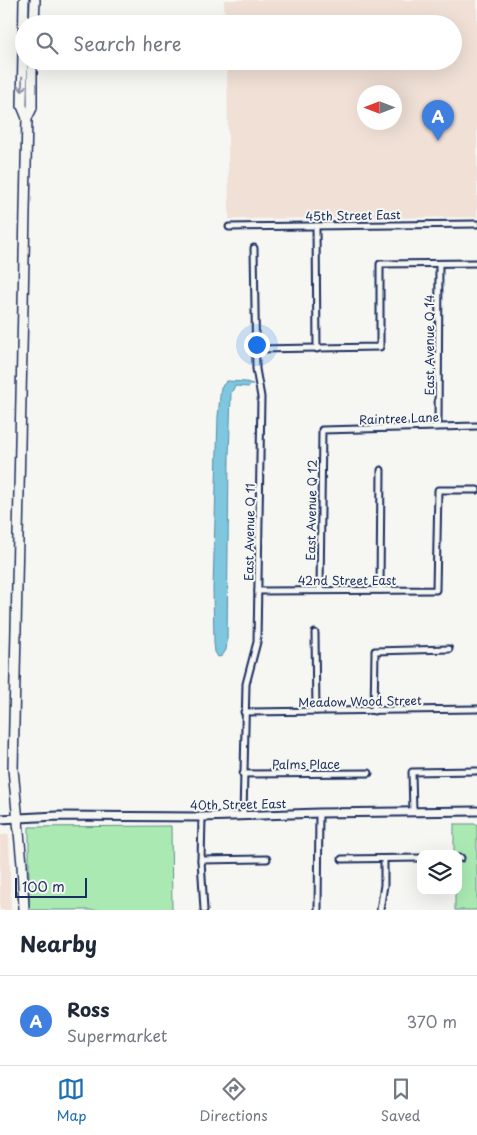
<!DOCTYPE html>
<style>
:root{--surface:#fff;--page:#f2f2f3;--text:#1f2937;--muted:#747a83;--line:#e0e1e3;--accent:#1f6fb2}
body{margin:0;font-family:"Playpen Sans",sans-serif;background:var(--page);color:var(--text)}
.controls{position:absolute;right:15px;bottom:15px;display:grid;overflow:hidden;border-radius:10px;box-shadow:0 5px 20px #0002}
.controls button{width:45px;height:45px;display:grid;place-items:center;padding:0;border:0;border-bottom:1px solid var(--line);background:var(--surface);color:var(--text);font:25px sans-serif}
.compass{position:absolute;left:357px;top:85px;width:45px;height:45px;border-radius:50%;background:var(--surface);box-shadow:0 5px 20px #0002;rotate:270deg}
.scale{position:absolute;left:15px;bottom:12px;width:72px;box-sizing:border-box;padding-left:5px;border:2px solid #1b2f5e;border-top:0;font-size:14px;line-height:18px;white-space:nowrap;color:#1b2f5e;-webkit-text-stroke:4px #f6f6f2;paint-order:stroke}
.you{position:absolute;left:256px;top:344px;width:18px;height:18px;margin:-12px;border:4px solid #fff;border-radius:50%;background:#1a73e8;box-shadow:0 0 0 8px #1a73e833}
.badge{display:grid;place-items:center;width:32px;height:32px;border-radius:50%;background:var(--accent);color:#fff;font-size:16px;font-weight:700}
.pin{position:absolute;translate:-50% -41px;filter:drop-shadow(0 1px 2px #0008)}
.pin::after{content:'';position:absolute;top:26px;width:18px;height:15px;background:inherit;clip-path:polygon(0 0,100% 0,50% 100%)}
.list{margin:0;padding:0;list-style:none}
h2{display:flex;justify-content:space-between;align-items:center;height:65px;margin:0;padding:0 20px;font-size:21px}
h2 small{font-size:16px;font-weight:400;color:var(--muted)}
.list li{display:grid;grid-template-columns:32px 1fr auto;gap:15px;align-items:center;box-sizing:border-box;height:90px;padding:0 20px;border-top:1px solid var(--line)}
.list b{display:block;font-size:19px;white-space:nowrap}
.list p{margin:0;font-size:16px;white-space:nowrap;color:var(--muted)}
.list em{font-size:16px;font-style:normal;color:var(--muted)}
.icon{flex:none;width:28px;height:28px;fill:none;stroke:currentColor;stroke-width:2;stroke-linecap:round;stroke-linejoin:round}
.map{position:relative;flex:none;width:477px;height:910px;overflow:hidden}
.search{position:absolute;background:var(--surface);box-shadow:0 5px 20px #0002;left:15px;right:15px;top:15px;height:55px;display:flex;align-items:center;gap:12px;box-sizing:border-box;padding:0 18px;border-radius:28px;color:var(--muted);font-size:19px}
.sheet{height:155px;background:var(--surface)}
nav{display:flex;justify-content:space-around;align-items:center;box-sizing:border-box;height:70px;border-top:1px solid var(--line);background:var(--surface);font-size:14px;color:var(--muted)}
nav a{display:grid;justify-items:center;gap:2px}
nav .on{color:var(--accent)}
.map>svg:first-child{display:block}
.built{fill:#f0e0d6;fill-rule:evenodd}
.green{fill:#aaeab2;stroke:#628c88}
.water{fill:#7ec7de;stroke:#568aab}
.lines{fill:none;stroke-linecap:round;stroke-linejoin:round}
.street-casing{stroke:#1b2f5e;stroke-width:9}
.secondary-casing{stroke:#1b2f5e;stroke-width:11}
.highway-casing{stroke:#1b2f5e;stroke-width:12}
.street{stroke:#f6f6f2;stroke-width:5}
.secondary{stroke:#f6f6f2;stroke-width:7}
.highway{stroke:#f6f6f2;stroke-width:9}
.oneway{stroke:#8892a8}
.labels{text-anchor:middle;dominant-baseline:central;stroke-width:4;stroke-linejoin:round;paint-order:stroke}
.street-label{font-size:12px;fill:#1b2f5e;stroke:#f6f6f2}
</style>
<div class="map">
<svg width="477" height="910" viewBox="0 0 477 910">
<rect width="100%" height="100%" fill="#f6f6f2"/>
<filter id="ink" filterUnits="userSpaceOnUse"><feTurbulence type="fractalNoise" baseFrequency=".02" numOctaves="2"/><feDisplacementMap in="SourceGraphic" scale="10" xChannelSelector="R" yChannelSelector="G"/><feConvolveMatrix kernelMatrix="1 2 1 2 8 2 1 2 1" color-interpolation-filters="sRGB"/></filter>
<g filter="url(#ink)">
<!-- built -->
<g class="built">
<path d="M224,0H477V217L229,219L227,61H453V24H225ZM364,92H394V122H364Z"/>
<path d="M0,835H9L11,910H0Z"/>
</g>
<!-- green -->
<g class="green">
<path d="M454,824H477V910H455V891H458V854H454Z"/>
<path d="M171,826L172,910H29V827Z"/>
</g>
<!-- water -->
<path class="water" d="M227,381L246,382L253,384L248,387L235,386L231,393L229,457L227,642L226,650L222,656L218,657L215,652L214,643L213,588L218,416L221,387Z"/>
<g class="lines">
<!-- street casing -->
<g class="street-casing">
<g id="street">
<path d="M316,226L317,349"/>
<path d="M229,227L477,224"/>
<path d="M256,349L380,347V264L477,263"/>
<path d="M438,426L439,264"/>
<path d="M320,590L322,430L477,426"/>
<path d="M380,590L381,470"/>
<path d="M258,591L436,590L438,490H477"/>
<path d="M315,633L316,711"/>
<path d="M374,711L375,651L449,649"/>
<path d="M244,712L477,709"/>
<path d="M243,774L369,773"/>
<path d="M413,812L412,772L477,771"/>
<path d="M243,816L246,684L257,642L261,397L256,369L254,248"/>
<path d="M202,817L201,860L204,910"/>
<path d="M458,858H461"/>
<path d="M342,859L421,858"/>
<path d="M201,860L267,859"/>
<path d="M318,910L319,813"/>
<path d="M380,910L384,885V859"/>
</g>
</g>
<!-- secondary casing -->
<g class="secondary-casing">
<path id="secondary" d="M0,819L57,816L202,817L319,813L477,811"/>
</g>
<!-- highway casing -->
<g class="highway-casing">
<g id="highway">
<path d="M34,24L35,0"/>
<path d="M27,118L32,108V61"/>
<path d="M24,910L22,864L13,769L27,118L22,106L24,0"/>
</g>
</g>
<!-- street -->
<use href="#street" class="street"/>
<!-- secondary -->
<use href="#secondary" class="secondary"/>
<!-- highway -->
<use href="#highway" class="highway"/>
</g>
<!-- one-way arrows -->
<defs><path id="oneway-shaft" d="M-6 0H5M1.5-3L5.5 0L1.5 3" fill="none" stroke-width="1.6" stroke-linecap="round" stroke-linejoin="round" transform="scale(1.25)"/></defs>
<use class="oneway" href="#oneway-shaft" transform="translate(22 84) rotate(91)"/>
</g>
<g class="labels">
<!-- street labels -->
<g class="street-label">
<text transform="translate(353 215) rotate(-1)">45th Street East</text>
<text transform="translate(429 345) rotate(-90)">East Avenue Q 14</text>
<text transform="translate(399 418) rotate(-2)">Raintree Lane</text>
<text transform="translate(311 510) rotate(-89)">East Avenue Q 12</text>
<text transform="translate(249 532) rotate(-89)">East Avenue Q 11</text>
<text x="347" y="580">42nd Street East</text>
<text transform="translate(360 701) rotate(-1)">Meadow Wood Street</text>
<text x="306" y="764">Palms Place</text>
<text transform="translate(238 804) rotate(-1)">40th Street East</text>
</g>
</g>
</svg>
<div class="controls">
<button><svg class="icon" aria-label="layers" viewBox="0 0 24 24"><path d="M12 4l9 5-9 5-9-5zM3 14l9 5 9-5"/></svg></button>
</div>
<svg class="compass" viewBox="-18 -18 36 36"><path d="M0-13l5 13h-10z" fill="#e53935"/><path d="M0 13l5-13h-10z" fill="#747a83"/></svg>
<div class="scale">100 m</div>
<div class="you"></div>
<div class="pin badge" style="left:438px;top:141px;background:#3f7fe0">A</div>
<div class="search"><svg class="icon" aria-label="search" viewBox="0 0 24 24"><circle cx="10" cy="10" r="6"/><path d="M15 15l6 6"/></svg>Search here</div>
</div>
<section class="sheet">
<h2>Nearby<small></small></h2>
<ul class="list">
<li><span class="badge" style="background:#3f7fe0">A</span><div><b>Ross</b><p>Supermarket</p></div><em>370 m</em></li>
</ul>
</section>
<nav>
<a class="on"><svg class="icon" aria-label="map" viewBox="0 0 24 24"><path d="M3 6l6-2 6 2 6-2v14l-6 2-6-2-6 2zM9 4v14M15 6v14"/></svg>Map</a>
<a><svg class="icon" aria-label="directions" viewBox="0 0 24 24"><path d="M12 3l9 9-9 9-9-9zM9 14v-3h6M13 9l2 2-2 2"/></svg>Directions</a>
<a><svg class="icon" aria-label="saved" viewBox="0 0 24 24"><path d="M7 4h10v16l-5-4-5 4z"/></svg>Saved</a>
</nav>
